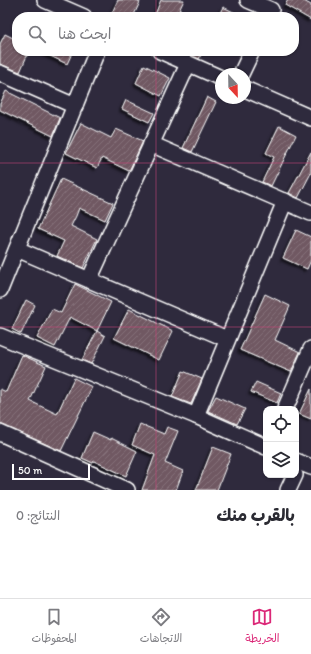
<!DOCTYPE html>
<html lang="ar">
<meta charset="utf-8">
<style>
:root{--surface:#fff;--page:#f2f2f3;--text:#2b2b33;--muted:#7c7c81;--line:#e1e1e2;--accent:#db2777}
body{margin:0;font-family:Itim,"Playpen Sans Arabic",sans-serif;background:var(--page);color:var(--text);direction:rtl}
.controls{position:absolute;right:12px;bottom:12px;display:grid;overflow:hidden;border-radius:8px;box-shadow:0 1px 3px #0004}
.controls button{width:36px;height:36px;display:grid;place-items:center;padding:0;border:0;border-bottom:1px solid var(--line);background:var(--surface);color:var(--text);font:20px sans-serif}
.compass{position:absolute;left:215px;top:68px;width:36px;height:36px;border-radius:50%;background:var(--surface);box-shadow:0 1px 3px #0004;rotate:158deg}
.scale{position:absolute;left:12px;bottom:10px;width:78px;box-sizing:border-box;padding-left:4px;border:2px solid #fff;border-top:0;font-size:11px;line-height:14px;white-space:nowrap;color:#fff;-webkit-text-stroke:3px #2f2a3d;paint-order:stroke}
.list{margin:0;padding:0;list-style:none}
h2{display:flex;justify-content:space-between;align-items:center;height:52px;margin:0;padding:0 16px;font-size:17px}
h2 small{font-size:13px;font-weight:400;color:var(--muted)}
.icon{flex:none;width:22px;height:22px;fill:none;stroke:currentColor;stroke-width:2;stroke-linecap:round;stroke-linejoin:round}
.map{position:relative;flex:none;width:311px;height:490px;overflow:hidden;direction:ltr}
.search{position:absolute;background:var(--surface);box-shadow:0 1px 3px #0004;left:12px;right:12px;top:12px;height:44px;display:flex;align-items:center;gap:10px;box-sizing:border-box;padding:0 14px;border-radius:16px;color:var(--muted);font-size:15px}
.sheet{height:108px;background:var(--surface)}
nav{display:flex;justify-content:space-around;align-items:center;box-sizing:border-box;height:56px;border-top:1px solid var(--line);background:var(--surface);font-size:11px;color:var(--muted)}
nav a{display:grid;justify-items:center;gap:2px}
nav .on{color:var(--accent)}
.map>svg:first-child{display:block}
.building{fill:url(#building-hatch);stroke:#fff;filter:url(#shadow)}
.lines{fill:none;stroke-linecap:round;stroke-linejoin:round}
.minor-casing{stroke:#fff;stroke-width:18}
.minor{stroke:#2f2a3d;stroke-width:15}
.grid{fill:none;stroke:#ce467c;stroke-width:1;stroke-opacity:0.55}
</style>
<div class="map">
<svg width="311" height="490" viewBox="0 0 311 490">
<defs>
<pattern id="building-hatch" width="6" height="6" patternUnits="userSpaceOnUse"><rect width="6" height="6" fill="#6f5862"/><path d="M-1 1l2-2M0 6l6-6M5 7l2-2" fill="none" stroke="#85717a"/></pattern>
<filter id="shadow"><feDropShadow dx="-2.5" dy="2.5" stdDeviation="1" flood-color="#0009"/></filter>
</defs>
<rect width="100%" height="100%" fill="#2f2a3d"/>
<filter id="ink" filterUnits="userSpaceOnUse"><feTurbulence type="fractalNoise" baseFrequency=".025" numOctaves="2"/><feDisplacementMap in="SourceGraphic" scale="8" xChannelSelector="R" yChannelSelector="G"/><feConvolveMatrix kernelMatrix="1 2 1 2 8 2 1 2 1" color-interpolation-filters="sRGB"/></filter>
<g filter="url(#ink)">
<!-- building -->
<g class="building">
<path d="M118,0H136L140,2L133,17H110Z"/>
<path d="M161,0H184L176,17H154Z"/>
<path d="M288,0H302L311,5V20L285,5Z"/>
<path d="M223,7L244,17H218Z"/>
<path d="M5,34L17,40V51H29L20,72L0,64V44Z"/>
<path d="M40,51H73L67,64Z"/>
<path d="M182,51H203L199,59Z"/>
<path d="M144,65L170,78L161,96L136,83Z"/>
<path d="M6,91L60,118L53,136L0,110V104Z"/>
<path d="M207,97L216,102L192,152L183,148Z"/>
<path d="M126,100L154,113L149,122L122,109Z"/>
<path d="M81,123L111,138L116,129L143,141L129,171L102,158L97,168L66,153Z"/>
<path d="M279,126L296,135L271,186L262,182L274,157L266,153Z"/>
<path d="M311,152V173L298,198L289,193Z"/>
<path d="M61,179L113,203L105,220L79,208L76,216L71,226L97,239L83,268L57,256L64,241L38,229Z"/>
<path d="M296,230L311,237V260L307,269L283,258Z"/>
<path d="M75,284L111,302L97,331L70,317L55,347L37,338L52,309L61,313Z"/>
<path d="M265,294L290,306L275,340L300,352L291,372L240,350Z"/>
<path d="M26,300L35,305L21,334L12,329Z"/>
<path d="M129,309L173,331L159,360L114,338Z"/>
<path d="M97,331L105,336L91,364L82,360Z"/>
<path d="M22,355L46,366L30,401L57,414L74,378L92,387L61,451L0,424V389L6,392Z"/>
<path d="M183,371L202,379L191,404L172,397Z"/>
<path d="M256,382L281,393L277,403L251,392Z"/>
<path d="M311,389V419L299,414Z"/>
<path d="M216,396L245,409L237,424L208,411Z"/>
<path d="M140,424L164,434L167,427L178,431L165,463L183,471L176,490H142L155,455L132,445Z"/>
<path d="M93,432L111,440V438L137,451L126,476L94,461L93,463L82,458Z"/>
<path d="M213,447L231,454L217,490H196Z"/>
</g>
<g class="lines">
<!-- minor casing -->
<g class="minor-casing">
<g id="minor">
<path d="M45,0L84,17"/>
<path d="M248,0L271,10"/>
<path d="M160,51L221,78"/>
<path d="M0,73L75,106"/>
<path d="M241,74L252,51"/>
<path d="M245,89L311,118"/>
<path d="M151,144L311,213"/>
<path d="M17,249L227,339"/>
<path d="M89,280L188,64"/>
<path d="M0,290L97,51"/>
<path d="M0,336L196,416L266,447"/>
<path d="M285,409L311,349"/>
<path d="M196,416L285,201"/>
<path d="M0,433L127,490"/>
<path d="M296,461L311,467"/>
<path d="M288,490L295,475"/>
</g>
</g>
<!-- minor -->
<use href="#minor" class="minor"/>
</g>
</g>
<!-- grid -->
<path class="grid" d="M156,0V17M156,51V490M0,163H311M0,327H311"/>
</svg>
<div class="controls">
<button><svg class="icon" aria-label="locate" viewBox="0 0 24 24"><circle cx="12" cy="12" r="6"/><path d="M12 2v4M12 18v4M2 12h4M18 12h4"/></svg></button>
<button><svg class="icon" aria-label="layers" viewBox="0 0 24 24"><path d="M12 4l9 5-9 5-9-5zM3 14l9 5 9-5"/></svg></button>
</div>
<svg class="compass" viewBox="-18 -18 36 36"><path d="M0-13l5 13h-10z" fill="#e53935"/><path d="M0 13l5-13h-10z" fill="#7c7c81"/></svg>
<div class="scale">50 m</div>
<div class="search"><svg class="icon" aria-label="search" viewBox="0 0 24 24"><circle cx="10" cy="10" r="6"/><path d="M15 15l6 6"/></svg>ابحث هنا</div>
</div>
<section class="sheet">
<h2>بالقرب منك<small>النتائج: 0</small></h2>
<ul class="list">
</ul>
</section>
<nav>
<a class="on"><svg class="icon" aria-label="map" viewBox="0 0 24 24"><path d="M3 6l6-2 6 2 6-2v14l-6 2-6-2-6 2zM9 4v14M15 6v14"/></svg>الخريطة</a>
<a><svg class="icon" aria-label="directions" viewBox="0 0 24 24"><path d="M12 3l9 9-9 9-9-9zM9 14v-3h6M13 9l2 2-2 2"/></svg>الاتجاهات</a>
<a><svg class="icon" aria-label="saved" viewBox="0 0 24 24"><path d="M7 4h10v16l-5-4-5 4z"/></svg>المحفوظات</a>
</nav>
